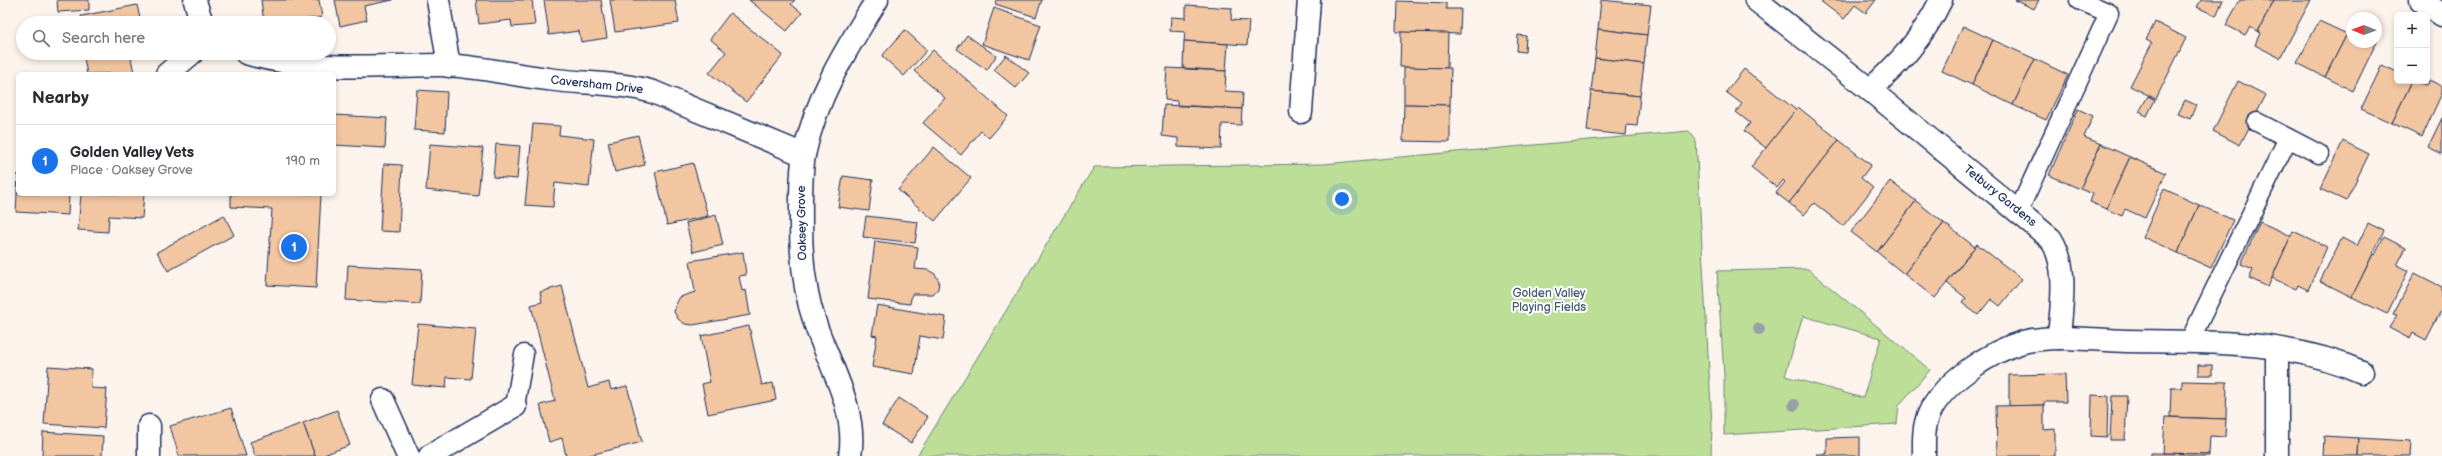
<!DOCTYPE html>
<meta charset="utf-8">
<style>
:root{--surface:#fff;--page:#f2f2f3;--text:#2b2b33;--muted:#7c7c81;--line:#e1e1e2;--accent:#1a73e8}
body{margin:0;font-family:"Balsamiq Sans",sans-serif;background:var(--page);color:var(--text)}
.controls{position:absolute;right:12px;top:12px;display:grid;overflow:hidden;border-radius:6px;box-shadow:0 2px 6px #0003}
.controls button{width:36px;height:36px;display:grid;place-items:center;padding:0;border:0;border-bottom:1px solid var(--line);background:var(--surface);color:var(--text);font:20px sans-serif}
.compass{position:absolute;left:2346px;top:12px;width:36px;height:36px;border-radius:50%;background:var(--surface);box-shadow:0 2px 6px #0003;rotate:271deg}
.you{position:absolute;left:1342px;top:199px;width:14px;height:14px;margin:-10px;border:3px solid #fff;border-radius:50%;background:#1a73e8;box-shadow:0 0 0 6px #1a73e833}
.badge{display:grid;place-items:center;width:26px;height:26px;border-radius:50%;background:var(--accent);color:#fff;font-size:13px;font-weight:700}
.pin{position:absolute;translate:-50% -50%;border:2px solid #fff;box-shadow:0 1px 4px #0006}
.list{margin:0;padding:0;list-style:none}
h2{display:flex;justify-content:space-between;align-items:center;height:52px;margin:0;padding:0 16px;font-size:17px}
h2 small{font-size:13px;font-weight:400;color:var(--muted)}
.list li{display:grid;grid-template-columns:26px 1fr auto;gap:12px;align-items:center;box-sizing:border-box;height:72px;padding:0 16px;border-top:1px solid var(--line)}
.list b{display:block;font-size:15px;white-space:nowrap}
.list p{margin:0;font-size:13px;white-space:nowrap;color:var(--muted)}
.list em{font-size:13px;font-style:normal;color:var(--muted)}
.icon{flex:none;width:22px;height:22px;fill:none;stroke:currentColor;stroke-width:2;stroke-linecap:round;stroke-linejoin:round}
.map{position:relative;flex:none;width:2442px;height:456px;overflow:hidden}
.search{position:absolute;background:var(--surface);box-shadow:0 2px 6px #0003;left:16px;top:16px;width:320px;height:44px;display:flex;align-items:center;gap:10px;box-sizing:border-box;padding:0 14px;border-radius:22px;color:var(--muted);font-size:15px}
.panel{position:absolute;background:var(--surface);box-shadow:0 2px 6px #0003;left:16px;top:72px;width:320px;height:124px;border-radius:6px}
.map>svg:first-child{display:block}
.green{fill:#bdde97;stroke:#6c867a;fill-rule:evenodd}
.building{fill:#f2c6a1;stroke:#1b2f5e}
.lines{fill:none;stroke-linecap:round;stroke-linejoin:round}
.lane-casing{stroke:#1b2f5e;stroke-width:21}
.street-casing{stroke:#1b2f5e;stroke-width:25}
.secondary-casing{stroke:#1b2f5e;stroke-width:25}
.lane{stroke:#fff;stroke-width:18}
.street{stroke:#fff;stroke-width:22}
.secondary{stroke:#fff;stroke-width:22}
.tree{fill:#97a0a6}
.labels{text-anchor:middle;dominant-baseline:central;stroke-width:4;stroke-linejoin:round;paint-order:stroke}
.street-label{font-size:12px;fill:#1b2f5e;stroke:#fff}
.park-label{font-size:12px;fill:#445b6c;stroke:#fff}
</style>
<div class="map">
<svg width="2442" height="456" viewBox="0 0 2442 456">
<rect width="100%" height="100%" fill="#fcf4ec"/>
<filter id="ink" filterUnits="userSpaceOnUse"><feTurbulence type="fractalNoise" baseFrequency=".025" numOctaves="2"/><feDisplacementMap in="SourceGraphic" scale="8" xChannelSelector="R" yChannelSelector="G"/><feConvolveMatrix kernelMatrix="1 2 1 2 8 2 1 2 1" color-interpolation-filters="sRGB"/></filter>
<g filter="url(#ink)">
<!-- green -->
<g class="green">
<path d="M1689,131L1696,140L1712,425L1711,456H917L1094,167L1323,164Z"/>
<path d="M1808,269L1930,370L1899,405L1897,424L1724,435V375L1717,271ZM1803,316L1881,338L1863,398L1785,376Z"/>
</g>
<!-- building -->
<g class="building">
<path d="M57,0H89V10L58,12Z"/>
<path d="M261,0H319L322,17L283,23H264Z"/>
<path d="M335,0H393L364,6L367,20L340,26Z"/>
<path d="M476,0H532L535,25L512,27L511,20L479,24Z"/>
<path d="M544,0H601L607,38L581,42L579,31L549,35Z"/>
<path d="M610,0H675L679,23L615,32Z"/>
<path d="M749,0H795L791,4L802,13L787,31Z"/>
<path d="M996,0H1042L1036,17L995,4Z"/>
<path d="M1601,0L1651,5L1647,35L1598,29Z"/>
<path d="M1819,0H1876L1866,13L1855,5L1844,19Z"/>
<path d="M2015,0H2039L2034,9Z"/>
<path d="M2201,0H2223L2216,16L2197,7Z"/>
<path d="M2240,0H2274L2258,32L2250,27L2245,35L2226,25Z"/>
<path d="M2274,0H2311L2280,58L2255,45L2260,33L2258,32Z"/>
<path d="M1397,1L1446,3V9H1461L1460,34L1396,32Z"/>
<path d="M137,5L141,23H82L81,16Z"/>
<path d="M1186,5L1232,8L1231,20L1249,21L1247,45L1184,41L1185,32L1170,31L1171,17L1186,18Z"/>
<path d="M994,8L1041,25L1029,60L982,44Z"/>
<path d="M730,13L783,55L746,102L709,73L726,52L710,39Z"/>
<path d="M2319,21L2347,34L2325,77L2297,63Z"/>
<path d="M2155,22L2186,38L2156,99L2130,86L2152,43L2146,40Z"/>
<path d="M1963,26L1993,40L1972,85L1942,71Z"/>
<path d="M1598,29L1647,35L1644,64L1595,58Z"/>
<path d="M905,30L927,50L904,76L882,56Z"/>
<path d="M1401,32L1448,33L1447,68L1400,67Z"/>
<path d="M2347,34L2352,37V42H2376V38L2378,39L2353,91L2325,77Z"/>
<path d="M967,35L996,56L987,70L957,49Z"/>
<path d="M1518,35L1526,36L1525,52L1517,51Z"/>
<path d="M1993,40L2035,59L2013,105L1972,85Z"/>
<path d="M1184,41L1228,44L1226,71L1183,68Z"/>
<path d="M933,50L1008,116L989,138L981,131L961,155L923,123L945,98L914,71Z"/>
<path d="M83,53H130L134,73L87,74Z"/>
<path d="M1006,55L1029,73L1016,88L994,70Z"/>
<path d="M1595,58L1644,64L1640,96L1591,91Z"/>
<path d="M2035,59L2068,75L2046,120L2013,105Z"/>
<path d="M2382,65L2397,72V81H2412L2392,123L2361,109Z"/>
<path d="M1404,67L1451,68L1450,105L1404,104Z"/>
<path d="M1167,68L1226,71L1225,91L1243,92L1242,109L1177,105V101L1165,100Z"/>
<path d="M1744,69L1796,110L1766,148L1744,131L1750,123L1736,112L1742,104L1726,92Z"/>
<path d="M2429,80L2442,86V93L2422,137L2392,123L2412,81L2426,85Z"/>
<path d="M2238,81L2266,95L2240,145L2213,131Z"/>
<path d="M417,90L447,92L445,132L414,130Z"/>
<path d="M1591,91L1640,96L1637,126L1627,125L1626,135L1587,131Z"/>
<path d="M2148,96L2155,100L2147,116L2139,112Z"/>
<path d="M2185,100L2196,105L2190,119L2178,114Z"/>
<path d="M1404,104L1450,105V142L1403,141Z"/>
<path d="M1164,105L1242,109L1241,125L1222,124L1221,149L1178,147V138L1162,136Z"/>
<path d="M1798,107L1839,140L1789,203L1776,193L1785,182L1783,180L1777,188L1751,167Z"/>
<path d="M2078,109L2093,116L2084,137L2101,144L2080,189L2049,175Z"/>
<path d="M334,115L387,118L385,148L334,145Z"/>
<path d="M2442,118V154L2428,147Z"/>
<path d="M533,124L560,126L559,135L594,139L589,187L555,183L553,207L525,205Z"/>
<path d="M638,135L645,165L615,172L608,142Z"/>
<path d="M1839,140L1871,165L1861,178L1873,188L1843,226L1814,203L1804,215L1789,203Z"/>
<path d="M2343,141L2369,154L2346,201L2320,189Z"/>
<path d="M430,144L483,148L478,196L426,190Z"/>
<path d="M496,144L520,146L517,179L493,177Z"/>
<path d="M2101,144L2130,157L2106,209L2090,202L2093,194L2080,189Z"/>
<path d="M934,147L971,178L935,221L898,190Z"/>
<path d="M2130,157L2166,173L2145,218L2125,209L2122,216L2106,209Z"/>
<path d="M693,163L708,216L667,225L655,172Z"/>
<path d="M384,164L402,165L399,232L380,231Z"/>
<path d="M18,174V194H69L68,215L16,212Z"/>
<path d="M843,176L873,180L869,211L838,207Z"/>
<path d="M1890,181L1916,201L1877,252L1851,232Z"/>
<path d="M2164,189L2199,205L2178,253L2143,237Z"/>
<path d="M81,194H144L142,218L109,216L108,232L78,230Z"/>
<path d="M231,194H321L316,288L267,285L272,209L231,207Z"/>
<path d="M1916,201L1944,223L1904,274L1877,252Z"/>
<path d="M2199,205L2233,220L2211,268L2178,253Z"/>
<path d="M224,215L234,235L168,271L157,252Z"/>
<path d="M716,215L723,245L693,252L686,223Z"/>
<path d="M866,216L918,222L915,243L863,237Z"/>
<path d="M2260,222L2291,236L2268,287L2249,278L2253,269L2241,264Z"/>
<path d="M1944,223L1975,247L1935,298L1904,274Z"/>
<path d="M2368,223L2384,231L2352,297L2320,281L2342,238L2357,246Z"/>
<path d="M2293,231L2327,247L2308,290L2298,285L2296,289L2272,278Z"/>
<path d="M2384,237L2406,248L2397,265L2408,271L2387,314L2352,297L2373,254L2375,255Z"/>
<path d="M875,241L918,247L915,269L928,270L935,274L939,281L938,289L933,294H912L910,304L868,299Z"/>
<path d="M1977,244L2022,279L2000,306L1991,299L1978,315L1962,303L1966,298L1947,283Z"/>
<path d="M743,252L746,275L739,276L742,291L746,290L750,315L693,325L685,324L678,319L674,312L676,304L680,297L695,292L690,261Z"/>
<path d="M348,265L422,269L420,304L346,300Z"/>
<path d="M2415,273L2442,287V309L2426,340L2413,333L2410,339L2389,328L2397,315L2393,314Z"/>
<path d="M562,286L588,388L609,382L611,390L627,386L642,442L586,456H566L562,438L549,442L540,405L555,401L531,305L542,302L540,292Z"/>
<path d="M877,305L946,317L943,340L920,336L914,374L872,367L877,336L872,335Z"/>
<path d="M418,324L476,329L471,379L447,377L446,388L412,385Z"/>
<path d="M749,326L762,385L773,383L776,400L708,414L702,384L710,382L701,336Z"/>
<rect x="2198" y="365" width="14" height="10"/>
<path d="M48,366L92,369L91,388L107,389L104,428L44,424Z"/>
<path d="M2065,374L2066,402H2044V405L2009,406V375Z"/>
<path d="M2182,381L2227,382L2226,419L2170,417L2171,388H2182Z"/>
<path d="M2092,395L2108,396L2107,437L2091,436Z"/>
<path d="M2112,396H2127L2125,440H2110Z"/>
<path d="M899,398L928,417L911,443L882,425Z"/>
<path d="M2044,405V430L2055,429V456H1997L1996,406Z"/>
<path d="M231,408L246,456H179L170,426Z"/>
<path d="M337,410L350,445L321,456H315L303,423Z"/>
<path d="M2165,417L2226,419L2225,437L2210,436L2209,454L2163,453Z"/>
<path d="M303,423L315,456H255L250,442Z"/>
<path d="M43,432L103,436L102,456H42Z"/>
<path d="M2324,436L2359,438L2358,456H2323Z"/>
<path d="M1860,437V456H1817V454H1827V438Z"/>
<path d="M2359,438L2411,441L2410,456H2358Z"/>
<path d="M2151,453L2209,454V456H2151Z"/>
</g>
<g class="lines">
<!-- lane casing -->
<g class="lane-casing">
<g id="lane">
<path d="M2257,122L2319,154"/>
<path d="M2018,212L2109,13L2079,0"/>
<path d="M2190,340L2288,138"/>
<path d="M515,406L524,354"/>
</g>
</g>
<!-- street casing -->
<g class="street-casing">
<g id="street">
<path d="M438,0L449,66"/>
<path d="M1756,0L1870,90L2051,239C2069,268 2061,306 2059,338"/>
<path d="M195,1L202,23"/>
<path d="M246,53C308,72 375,66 439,65C475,65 512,75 548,79C583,84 619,82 653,92L804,155"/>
<path d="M167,74L192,53"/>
<path d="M1870,90C1901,61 1922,39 1941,0"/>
<path d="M1301,112L1309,0"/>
<path d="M383,400L408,456"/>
<path d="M149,456V426"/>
<path d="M430,456L515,406"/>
<path d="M850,456C858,410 829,365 815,323C804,291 801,258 801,225C801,201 800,178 804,155C816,97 846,49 877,0"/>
<path d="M1924,456C1924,442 1923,427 1929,414C1942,383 1991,351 2023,342C2056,334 2092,340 2126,341C2205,342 2288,339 2362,372"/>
<path d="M2277,456V349"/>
</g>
</g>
<!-- secondary casing -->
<g class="secondary-casing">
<path id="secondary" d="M2421,0L2442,15"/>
</g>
<!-- lane -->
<use href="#lane" class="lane"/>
<!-- street -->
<use href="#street" class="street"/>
<!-- secondary -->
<use href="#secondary" class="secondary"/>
</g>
<!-- trees -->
<g class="tree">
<circle cx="1759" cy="329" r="6"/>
<circle cx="1794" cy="405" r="6"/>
</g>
</g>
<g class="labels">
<!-- street labels -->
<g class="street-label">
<text transform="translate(597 85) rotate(6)">Caversham Drive</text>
<text transform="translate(2000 196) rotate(39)">Tetbury Gardens</text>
<text transform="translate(802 223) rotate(-91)">Oaksey Grove</text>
</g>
<!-- park labels -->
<g class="park-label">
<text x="1549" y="293">Golden Valley<tspan x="1549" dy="14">Playing Fields</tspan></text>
</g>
</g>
</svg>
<div class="controls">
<button>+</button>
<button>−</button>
</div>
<svg class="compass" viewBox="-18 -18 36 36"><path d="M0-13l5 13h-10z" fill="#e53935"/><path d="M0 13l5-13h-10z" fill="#7c7c81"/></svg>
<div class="you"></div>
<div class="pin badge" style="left:294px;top:247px">1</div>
<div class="search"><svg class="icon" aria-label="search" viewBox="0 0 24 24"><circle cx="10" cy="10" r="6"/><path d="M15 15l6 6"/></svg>Search here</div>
<section class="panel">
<h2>Nearby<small></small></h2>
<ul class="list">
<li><span class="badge">1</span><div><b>Golden Valley Vets</b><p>Place · Oaksey Grove</p></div><em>190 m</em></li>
</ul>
</section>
</div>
